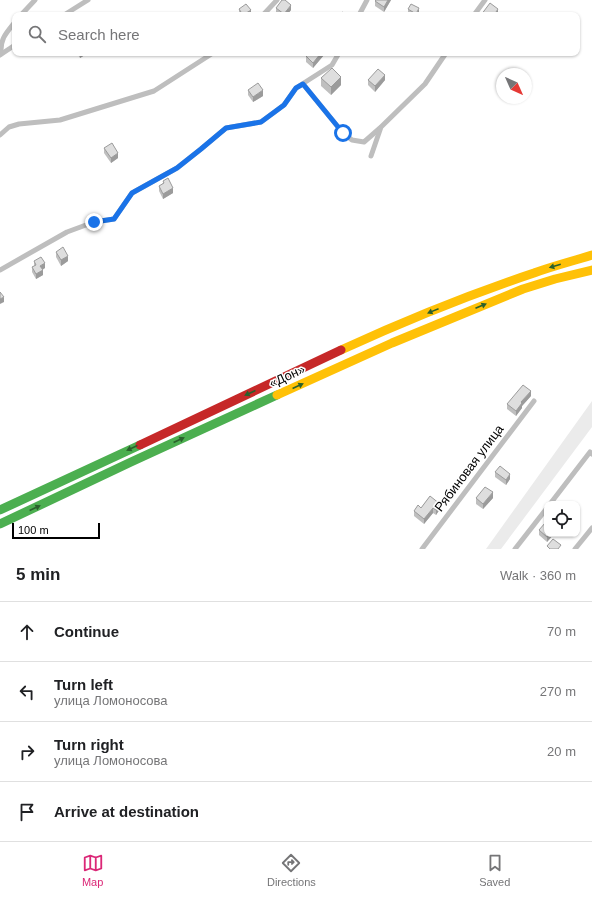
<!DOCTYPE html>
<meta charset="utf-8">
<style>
:root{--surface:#fff;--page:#f6f6f6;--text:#202124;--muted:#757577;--line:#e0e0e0;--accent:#db2777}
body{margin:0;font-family:Arial,sans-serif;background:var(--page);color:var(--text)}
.controls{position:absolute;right:12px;bottom:12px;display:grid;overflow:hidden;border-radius:8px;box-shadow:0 1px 3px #0004}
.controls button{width:36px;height:36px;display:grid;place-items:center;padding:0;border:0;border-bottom:1px solid var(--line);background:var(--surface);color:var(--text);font:20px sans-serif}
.compass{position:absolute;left:496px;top:68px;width:36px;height:36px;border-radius:50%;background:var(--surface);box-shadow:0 1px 3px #0004;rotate:135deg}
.scale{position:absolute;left:12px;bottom:10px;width:88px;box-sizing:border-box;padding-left:4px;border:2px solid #000;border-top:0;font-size:11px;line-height:14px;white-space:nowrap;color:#000;-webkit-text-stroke:3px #fff;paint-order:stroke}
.stop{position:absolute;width:12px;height:12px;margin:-9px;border:3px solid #1a73e8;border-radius:50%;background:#fff}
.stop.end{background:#1a73e8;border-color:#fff;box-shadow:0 1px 4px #0008}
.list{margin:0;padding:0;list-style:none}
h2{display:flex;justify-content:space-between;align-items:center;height:52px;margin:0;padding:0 16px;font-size:17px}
h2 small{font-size:13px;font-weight:400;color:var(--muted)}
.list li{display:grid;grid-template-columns:26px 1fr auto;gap:12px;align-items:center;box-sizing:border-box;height:60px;padding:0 16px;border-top:1px solid var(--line)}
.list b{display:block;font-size:15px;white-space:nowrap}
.list p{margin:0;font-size:13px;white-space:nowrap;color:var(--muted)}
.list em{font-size:13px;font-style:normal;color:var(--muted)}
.icon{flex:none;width:22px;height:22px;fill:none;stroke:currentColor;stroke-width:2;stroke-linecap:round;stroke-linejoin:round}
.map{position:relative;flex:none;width:592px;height:549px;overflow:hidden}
.search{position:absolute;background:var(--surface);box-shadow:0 1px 3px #0004;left:12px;right:12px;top:12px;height:44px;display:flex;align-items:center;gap:10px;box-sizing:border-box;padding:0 14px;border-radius:8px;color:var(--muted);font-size:15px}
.sheet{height:292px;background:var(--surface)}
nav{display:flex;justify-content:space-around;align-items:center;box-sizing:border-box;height:56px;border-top:1px solid var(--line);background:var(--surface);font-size:11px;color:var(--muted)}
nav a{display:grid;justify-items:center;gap:2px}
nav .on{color:var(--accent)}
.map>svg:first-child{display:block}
.green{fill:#ebebeb}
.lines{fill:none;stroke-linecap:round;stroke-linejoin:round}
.street{stroke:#bebebe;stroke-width:5}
.fast{stroke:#4caf50;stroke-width:9}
.slow{stroke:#ffc107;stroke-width:9}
.jam{stroke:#c62828;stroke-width:9}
.wall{fill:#bfbfbf}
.shaded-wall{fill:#9b9b9b}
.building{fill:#dedede;stroke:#9b9b9b}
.oneway{fill:#2a602c}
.route{stroke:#1a73e8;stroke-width:5}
.labels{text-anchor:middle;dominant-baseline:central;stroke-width:3;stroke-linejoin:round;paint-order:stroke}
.street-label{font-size:13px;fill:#000;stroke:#fff}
</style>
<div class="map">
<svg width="592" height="549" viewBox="0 0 592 549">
<rect width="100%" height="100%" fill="#fff"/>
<!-- green -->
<path class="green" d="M592,401V427L501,549H486Z"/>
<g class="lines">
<!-- street -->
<g class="street">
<path d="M21,15L35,0"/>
<path d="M64,15L88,0"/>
<path d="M263,15L277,0"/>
<path d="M359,15L367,0"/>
<path d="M474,15L485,0"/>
<path d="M1,54C0,39 6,33 15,22"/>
<path d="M0,55L15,45"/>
<path d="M303,84L343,133L352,140L364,142L380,128"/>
<path d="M0,135L9,127L19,124L60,120L154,91L213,53"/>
<path d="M371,156L381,127L425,84L446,53"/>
<path d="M0,270L67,232L94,222L114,219L132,193L177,168L201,149L226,128L261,122L284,105L296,88L332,65L339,53"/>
<path d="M550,504L590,452L592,454"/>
<path d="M422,549L534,401"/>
<path d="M515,549L547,508"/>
<path d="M575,549L592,528"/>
</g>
<!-- fast -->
<g class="fast">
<path d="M0,510L140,445"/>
<path d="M0,524L131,462L277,395"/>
</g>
<!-- slow -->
<g class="slow">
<path d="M341,350C404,321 468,295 534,273C553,266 573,261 592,255"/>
<path d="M277,395L392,343L523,289L555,279L592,270"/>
</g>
<!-- jam -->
<path class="jam" d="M140,445L341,350"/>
</g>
<!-- wall -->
<g class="wall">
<path d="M376,0H391L384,12L375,6V1Z"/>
<path d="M276,8L291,10L287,15H279L276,13Z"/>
<path d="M239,9L251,15H240L239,14Z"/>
<path d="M408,9L419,13L418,15H409L408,14Z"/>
<path d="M77,53H88L80,58Z"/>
<path d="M324,53V55L313,68L306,62V56Z"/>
<path d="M321,78L341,85L331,95L321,86Z"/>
<path d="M368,80H385L375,92L368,85Z"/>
<path d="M248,90L263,96L253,102L248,95Z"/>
<path d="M104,148L118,158L111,163L104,153Z"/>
<path d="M163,181L173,193L163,199L159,191V186L163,183Z"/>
<path d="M56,252L68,261L61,266L56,257Z"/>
<path d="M34,261L45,268L43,269V275L36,279L32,272V267L34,266Z"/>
<path d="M531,396L522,406V408L516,416L507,409V404Z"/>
<path d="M495,472L510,479L506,485L495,477Z"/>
<path d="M430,496L440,509L436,515L433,513L424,524L414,516V511L421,508Z"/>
<path d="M476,498H493L483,509L476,504Z"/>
<path d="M539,530L554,534L547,542L539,535Z"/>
</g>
<!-- shaded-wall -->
<g class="shaded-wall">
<path d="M388,0H391L384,12V7Z"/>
<path d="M291,5V10L287,15H284V14Z"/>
<path d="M419,8V13L418,15H416Z"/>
<path d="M498,9V14L497,15H494Z"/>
<path d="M251,10V15H243Z"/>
<path d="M80,53H88L80,58Z"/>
<path d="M321,53H324V55L313,68V63Z"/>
<path d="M385,75V80L375,92V86Z"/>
<path d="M341,77V85L331,95V87Z"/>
<path d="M263,90V96L253,102V97Z"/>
<path d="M118,153V158L111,163V158Z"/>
<path d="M173,188V193L163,199V194Z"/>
<path d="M68,256V261L61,266V260Z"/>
<path d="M45,263V268L40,271V266Z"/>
<path d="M43,270V275L36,279V274Z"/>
<path d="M4,297V302L0,304V299Z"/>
<path d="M531,391V396L522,406V408L516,416V411L521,402Z"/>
<path d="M510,474V479L506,485V480Z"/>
<path d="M493,492V498L483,509V504Z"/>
<path d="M440,504V509L436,515V510Z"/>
<path d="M433,508V513L424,524V519Z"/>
<path d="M550,534H554L547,542V537Z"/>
</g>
<!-- building -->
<g class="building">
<path d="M282,0H285L291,5L284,14L276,8Z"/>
<path d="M376,0H388L384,7L375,1Z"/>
<path d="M490,3L498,9L494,15H481Z"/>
<path d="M246,4L251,10L243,15L239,9Z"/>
<path d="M411,4L419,8L416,14L408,9Z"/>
<path d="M342,12L348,15H340Z"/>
<path d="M309,53H321L313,63L306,56Z"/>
<path d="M332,68L341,77L331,87L321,78Z"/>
<path d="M378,69L385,75L375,86L368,80Z"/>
<path d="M258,83L263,90L253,97L248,90Z"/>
<path d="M112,143L118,153L111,158L104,148Z"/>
<path d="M168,178L173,188L163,194L159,186L164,183L163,181Z"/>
<path d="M63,247L68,256L61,260L56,252Z"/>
<path d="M41,257L45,263L40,266L43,270L36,274L32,267L36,265L34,261Z"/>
<path d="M0,292L4,297L0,299Z"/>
<path d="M523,385L531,391L521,402L522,403L516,411L507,404Z"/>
<path d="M500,466L510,474L506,480L495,472Z"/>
<path d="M485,487L493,492L483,504L476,498Z"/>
<path d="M430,496L440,504L436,510L433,508L424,519L414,511L418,505L421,508Z"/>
<path d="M545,523L547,524V534H550L547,537L539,530Z"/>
<path d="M553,539L561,545L558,549H550L547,546Z"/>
</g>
<!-- one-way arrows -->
<defs><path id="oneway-solid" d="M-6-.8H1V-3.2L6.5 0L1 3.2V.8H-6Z"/></defs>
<g class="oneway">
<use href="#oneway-solid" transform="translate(555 266) rotate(164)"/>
<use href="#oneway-solid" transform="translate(481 306) rotate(-23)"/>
<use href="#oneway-solid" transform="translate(433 311) rotate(158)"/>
<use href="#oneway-solid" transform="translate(298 386) rotate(-25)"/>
<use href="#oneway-solid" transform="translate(250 393) rotate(155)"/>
<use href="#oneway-solid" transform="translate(179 440) rotate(-25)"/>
<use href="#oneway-solid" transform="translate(132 448) rotate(155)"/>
<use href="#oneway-solid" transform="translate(35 508) rotate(-25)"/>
</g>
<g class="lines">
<!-- route -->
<path class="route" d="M94,222L114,219L132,193L177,168L201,149L226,128L261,122L284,105L296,88L303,84L343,133"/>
</g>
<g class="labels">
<!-- street labels -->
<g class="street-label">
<text transform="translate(287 376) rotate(-25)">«Дон»</text>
<text transform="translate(469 468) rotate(-53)">Рябиновая улица</text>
</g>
</g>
</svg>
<div class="controls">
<button><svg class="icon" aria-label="locate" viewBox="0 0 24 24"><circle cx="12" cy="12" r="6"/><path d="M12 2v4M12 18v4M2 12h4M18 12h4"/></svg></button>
</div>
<svg class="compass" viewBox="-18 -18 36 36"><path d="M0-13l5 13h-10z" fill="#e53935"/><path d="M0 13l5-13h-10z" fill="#757577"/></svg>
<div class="scale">100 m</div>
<div class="stop" style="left:343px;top:133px"></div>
<div class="stop end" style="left:94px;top:222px"></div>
<div class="search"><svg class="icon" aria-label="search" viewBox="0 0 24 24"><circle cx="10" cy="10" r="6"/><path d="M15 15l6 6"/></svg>Search here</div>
</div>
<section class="sheet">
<h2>5 min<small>Walk · 360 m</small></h2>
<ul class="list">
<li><svg class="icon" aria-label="ahead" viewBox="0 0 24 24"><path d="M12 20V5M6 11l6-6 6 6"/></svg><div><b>Continue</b></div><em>70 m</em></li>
<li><svg class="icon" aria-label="left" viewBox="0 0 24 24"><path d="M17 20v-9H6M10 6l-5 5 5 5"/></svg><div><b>Turn left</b><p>улица Ломоносова</p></div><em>270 m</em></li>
<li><svg class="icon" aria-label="right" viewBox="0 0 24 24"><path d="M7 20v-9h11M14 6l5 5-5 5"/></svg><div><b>Turn right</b><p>улица Ломоносова</p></div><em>20 m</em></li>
<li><svg class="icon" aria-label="arrive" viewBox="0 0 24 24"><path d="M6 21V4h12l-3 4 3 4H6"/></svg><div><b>Arrive at destination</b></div></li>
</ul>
</section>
<nav>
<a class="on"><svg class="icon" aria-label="map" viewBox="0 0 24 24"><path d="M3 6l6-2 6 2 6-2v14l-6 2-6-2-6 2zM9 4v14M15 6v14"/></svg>Map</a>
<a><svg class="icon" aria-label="directions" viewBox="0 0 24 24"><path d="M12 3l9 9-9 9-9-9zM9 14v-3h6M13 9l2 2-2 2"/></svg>Directions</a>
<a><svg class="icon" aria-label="saved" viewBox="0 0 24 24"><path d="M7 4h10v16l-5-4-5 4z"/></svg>Saved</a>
</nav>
